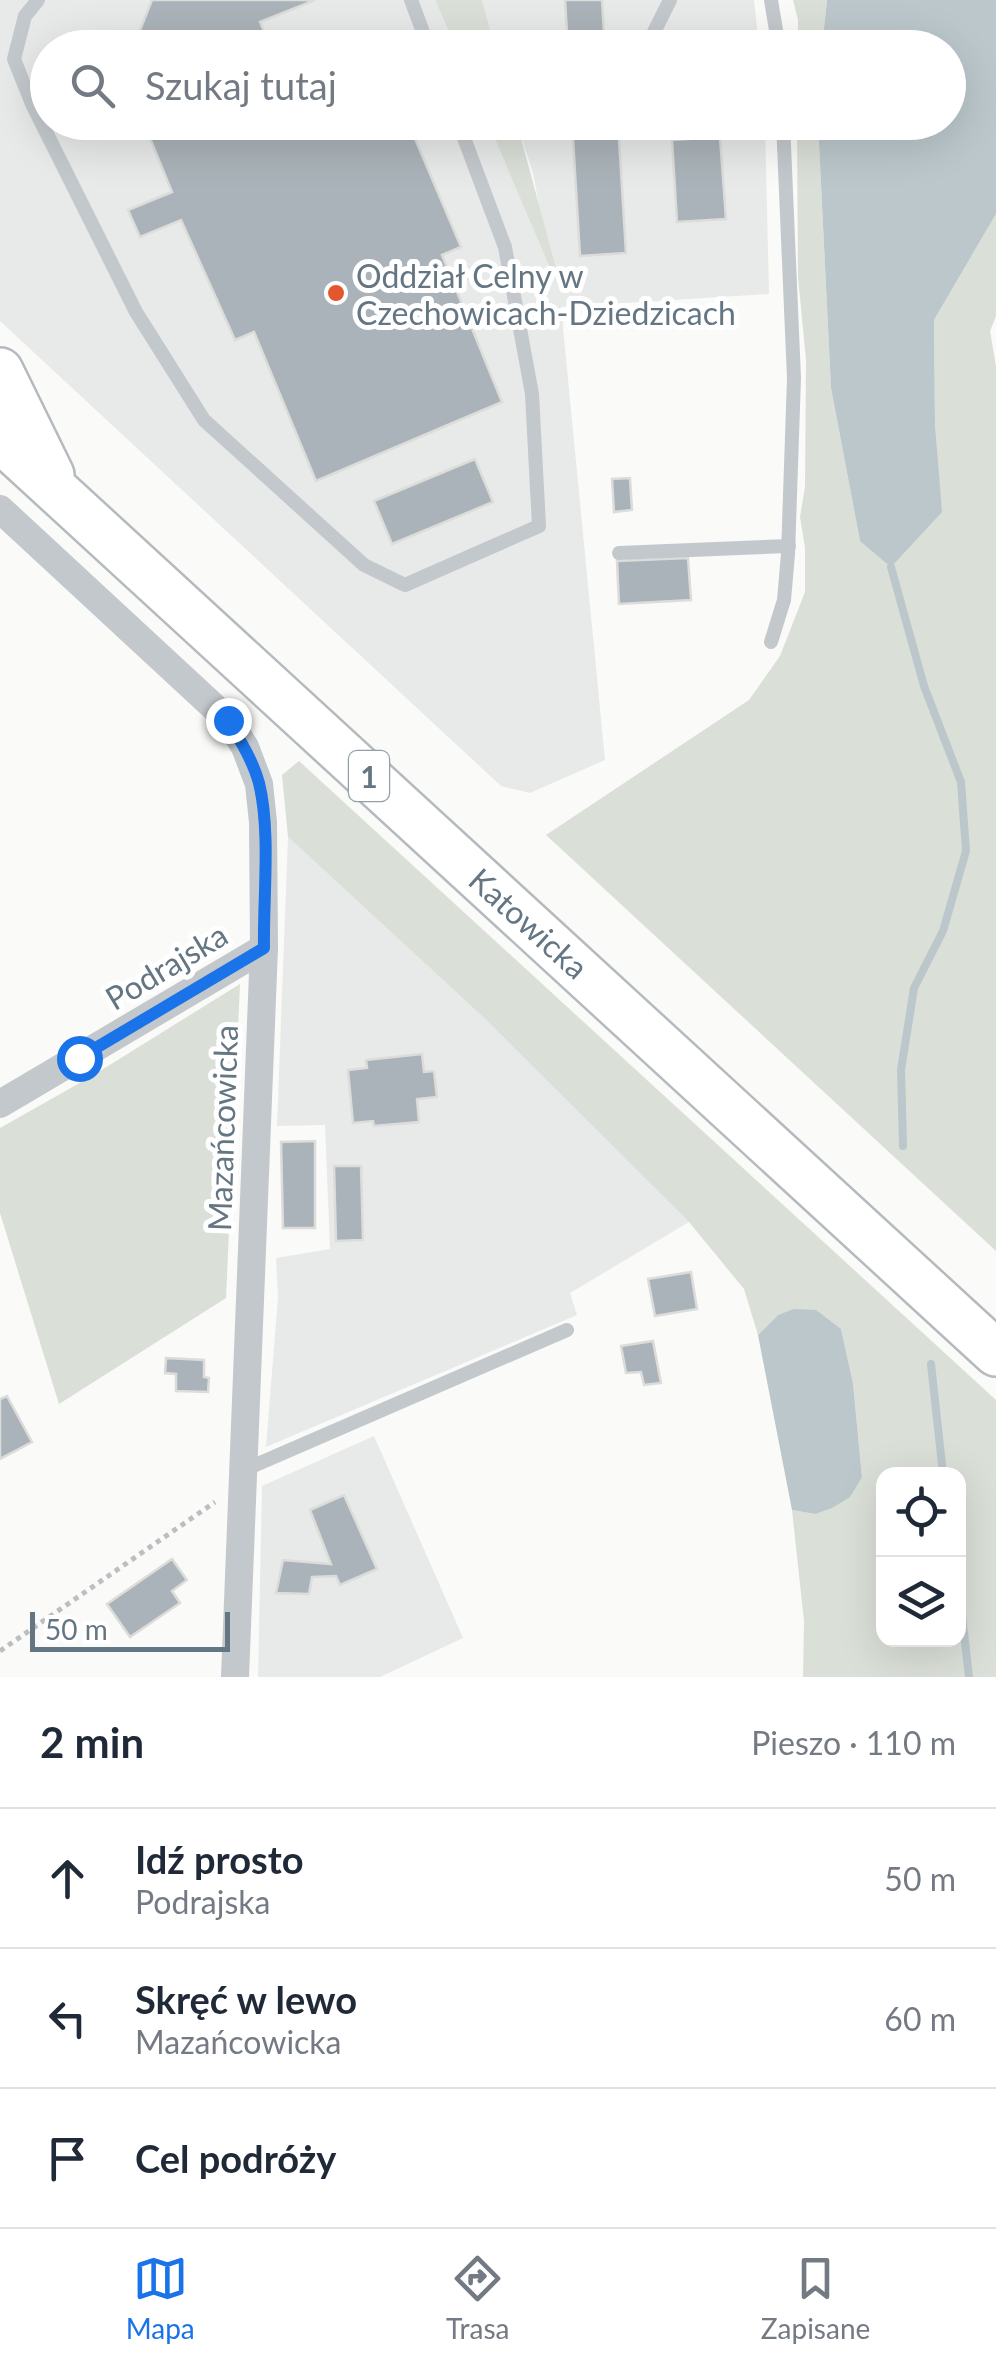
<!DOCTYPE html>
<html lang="pl">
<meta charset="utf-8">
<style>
:root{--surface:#fff;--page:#f2f2f3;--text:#1f2937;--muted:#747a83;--line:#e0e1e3;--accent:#1a73e8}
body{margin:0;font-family:Lato,sans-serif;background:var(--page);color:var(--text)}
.controls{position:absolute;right:30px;bottom:30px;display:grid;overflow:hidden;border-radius:20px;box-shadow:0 10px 40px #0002}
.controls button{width:90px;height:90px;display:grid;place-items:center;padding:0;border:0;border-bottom:2px solid var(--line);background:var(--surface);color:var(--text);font:50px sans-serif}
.scale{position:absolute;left:30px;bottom:25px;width:200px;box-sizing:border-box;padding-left:10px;border:5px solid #657683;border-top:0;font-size:28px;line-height:35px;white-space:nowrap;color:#657683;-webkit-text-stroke:8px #fff;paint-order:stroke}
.stop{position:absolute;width:30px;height:30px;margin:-22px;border:8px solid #1a73e8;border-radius:50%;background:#fff}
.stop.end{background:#1a73e8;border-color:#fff;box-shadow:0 2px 10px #0008}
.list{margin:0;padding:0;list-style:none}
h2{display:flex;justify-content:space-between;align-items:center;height:130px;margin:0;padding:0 40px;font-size:42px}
h2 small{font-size:32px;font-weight:400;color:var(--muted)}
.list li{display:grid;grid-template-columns:65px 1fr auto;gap:30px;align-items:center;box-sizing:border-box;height:140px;padding:0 40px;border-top:2px solid var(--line)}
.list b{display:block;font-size:38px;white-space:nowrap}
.list p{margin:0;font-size:32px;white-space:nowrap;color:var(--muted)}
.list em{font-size:32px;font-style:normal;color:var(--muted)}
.icon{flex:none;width:55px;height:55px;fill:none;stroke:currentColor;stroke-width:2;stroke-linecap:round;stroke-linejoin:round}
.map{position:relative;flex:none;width:996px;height:1677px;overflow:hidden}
.search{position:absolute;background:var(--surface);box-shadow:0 10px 40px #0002;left:30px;right:30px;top:30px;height:110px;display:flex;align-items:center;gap:25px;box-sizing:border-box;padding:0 35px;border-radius:55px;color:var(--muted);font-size:38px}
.sheet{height:550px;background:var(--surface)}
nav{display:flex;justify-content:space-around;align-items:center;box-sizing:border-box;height:140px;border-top:2px solid var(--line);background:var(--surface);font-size:28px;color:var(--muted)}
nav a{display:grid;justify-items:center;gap:5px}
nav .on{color:var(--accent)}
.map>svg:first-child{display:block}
.built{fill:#e8e9e9}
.green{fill:#dadfd7;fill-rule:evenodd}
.water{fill:#bbc7cb}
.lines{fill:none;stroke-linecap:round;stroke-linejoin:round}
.stream{stroke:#bbc7cb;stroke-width:8}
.building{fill:#aab3b9;stroke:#dcdcda;stroke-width:2.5}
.primary-casing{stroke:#b5babe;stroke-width:50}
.path{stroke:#bbbfc2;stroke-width:5;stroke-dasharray:5 5;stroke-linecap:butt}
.lane{stroke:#c3c8cc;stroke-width:14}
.street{stroke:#c3c8cc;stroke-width:28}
.primary{stroke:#fff;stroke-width:45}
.route{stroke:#1a73e8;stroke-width:12}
.poi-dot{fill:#e4572e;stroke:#fff;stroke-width:4}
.labels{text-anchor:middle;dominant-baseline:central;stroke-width:10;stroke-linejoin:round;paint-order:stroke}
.shield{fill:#fff;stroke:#939fa8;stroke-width:2.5}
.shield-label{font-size:30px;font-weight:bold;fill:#657683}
.poi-label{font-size:32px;fill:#657683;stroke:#fff;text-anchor:start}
.street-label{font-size:32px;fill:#657683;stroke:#fff}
</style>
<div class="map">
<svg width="996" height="1677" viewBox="0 0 996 1677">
<rect width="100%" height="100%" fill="#fafaf8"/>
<!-- built -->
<g class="built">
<path d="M0,0H435L456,47L48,48V122L488,123L552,273L533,173L517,123H765L769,294L561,307L605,760L530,793L501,786L0,321Z"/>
<path d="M482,0H754L759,47H495Z"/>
<path d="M288,837L482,1016L689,1222L570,1293L577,1315L266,1447L278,1297L276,1258L330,1249L325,1125L277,1126Z"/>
<path d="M374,1436L463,1638L380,1677H258L262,1486Z"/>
</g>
<!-- green -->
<g class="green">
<path d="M435,0H482L495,47H456Z"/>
<path d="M793,0H827L822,47H798V20Z"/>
<path d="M488,123H517L557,272L552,273Z"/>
<path d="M797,123H818L831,388L860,541L941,512L935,424L934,320L996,214V316L990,331L996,366V1251L546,835L749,700L780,656L805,592V548L800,517L805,487L806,360L798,277Z"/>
<path d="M299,761L996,1400V1677H803L804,1621L792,1510L815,1514L862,1477L853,1383L841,1329L778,1315L758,1335L744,1289L689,1222L482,1016L288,837L282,775ZM884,1474H958V1640H884Z"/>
<path d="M240,984L226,1298L59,1404L0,1213V1128L92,1076Z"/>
</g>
<!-- water -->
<g class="water">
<path d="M827,0H996V214L934,320L935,424L942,512L891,567L860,541L831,388L818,123L948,122V48L822,47Z"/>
<path d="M794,1309L816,1310L841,1329L853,1383L862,1477L850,1497L832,1508L815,1514L792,1510L758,1335L778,1315Z"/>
</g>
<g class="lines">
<!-- stream -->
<g class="stream">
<path d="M891,567L924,686L961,782L966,851L943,931L914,988L901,1070L903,1146"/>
<path d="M931,1364L943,1474"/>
<path d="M958,1580L969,1677"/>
</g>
</g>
<!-- building -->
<g class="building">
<path d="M152,0H315L260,22L271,48H215L214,43L203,48H133Z"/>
<path d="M565,0H602L605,48H568Z"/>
<path d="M369,32L375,48H311L347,33L351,39Z"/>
<path d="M154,122H408L461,247L442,255L502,402L316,481L254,332L235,340L181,220L140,237L128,210L172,192L145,126Z"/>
<path d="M572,122H618L626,253L580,256Z"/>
<path d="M720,137L726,219L677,222L672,140Z"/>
<path d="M475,459L493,502L392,544L374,501Z"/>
<path d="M630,478L632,510L614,512L612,479Z"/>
<path d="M688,558L691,600L619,604L617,561Z"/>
<path d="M422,1054L424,1072L434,1071L437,1097L417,1099L419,1122L374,1126L373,1121L353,1123L348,1070L367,1068L366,1060Z"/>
<path d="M315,1141V1228H283L281,1142Z"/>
<path d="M334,1166H361L363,1240L336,1241Z"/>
<path d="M691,1272L697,1309L655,1316L648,1279Z"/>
<path d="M653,1341L661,1383L644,1385L641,1372L626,1373L621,1346Z"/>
<path d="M166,1358L204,1360V1377L209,1378L208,1392L176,1391V1374L165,1373Z"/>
<path d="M7,1396L32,1442L0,1459V1399Z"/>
<path d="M344,1495L377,1569L340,1585L336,1576L312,1577L309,1594L276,1593L283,1560L331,1564L310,1510Z"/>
<path d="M172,1559L187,1580L172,1591L180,1603L130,1637L107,1604Z"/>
</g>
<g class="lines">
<!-- primary casing -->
<g class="primary-casing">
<g id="primary">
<path d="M0,371L51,475"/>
<path d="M0,439L996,1353"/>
</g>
</g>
<!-- path -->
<path class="path" d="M0,1651L215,1502"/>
<!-- lane -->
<g class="lane">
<path d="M38,0L25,16L14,59L32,104L136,312L204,420L364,565L405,585L539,526L532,394L505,247L458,122"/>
<path d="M411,0L429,48"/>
<path d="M771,0L779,48"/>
<path d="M650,48L649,42L670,0"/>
<path d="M756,122L783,124"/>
<path d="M619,553L789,546"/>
<path d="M771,642L784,600L788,554L794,378L783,122"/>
<path d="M244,1470L567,1330"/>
</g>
<!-- street -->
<g class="street">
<path d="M0,509L228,720L245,747L259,784L263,822L264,948L235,1677"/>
<path d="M0,1104L264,948"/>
</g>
<!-- primary -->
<use href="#primary" class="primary"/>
</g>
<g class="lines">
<!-- route -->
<path class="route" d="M79,1058L264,948C263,898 271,832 259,783C253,761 240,740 228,720"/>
</g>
<!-- markers -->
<circle class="poi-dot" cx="336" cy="293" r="10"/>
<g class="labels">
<!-- shield labels -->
<rect class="shield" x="349" y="751" width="40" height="50" rx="8"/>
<g class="shield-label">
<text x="369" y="776">1</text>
</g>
<!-- poi labels -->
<g class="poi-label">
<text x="356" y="275">Oddział Celny w<tspan x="356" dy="37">Czechowicach-Dziedzicach</tspan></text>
</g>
<!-- street labels -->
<g class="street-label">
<text transform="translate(529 923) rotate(42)">Katowicka</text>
<text transform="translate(166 966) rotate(-31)">Podrajska</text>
<text transform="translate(222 1128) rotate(-88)">Mazańcowicka</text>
</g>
</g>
</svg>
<div class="controls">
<button><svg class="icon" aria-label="locate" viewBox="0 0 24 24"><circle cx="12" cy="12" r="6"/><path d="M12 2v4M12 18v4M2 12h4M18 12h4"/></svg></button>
<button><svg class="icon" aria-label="layers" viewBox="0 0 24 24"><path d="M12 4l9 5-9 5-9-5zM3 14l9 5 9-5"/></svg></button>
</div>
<div class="scale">50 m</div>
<div class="stop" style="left:79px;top:1058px"></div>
<div class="stop end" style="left:228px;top:720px"></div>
<div class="search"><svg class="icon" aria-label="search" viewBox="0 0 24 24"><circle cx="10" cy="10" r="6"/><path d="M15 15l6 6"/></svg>Szukaj tutaj</div>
</div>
<section class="sheet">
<h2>2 min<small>Pieszo · 110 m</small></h2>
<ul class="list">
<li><svg class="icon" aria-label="ahead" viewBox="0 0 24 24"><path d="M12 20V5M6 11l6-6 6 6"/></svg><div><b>Idź prosto</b><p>Podrajska</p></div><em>50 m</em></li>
<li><svg class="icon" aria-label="left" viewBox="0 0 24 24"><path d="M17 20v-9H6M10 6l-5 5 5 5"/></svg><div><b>Skręć w lewo</b><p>Mazańcowicka</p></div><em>60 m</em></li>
<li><svg class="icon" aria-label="arrive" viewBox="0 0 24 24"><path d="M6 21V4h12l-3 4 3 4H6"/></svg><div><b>Cel podróży</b></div></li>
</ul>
</section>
<nav>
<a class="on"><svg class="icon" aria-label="map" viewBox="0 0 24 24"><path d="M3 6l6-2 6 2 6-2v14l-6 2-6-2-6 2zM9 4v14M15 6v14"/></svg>Mapa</a>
<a><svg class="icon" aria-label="directions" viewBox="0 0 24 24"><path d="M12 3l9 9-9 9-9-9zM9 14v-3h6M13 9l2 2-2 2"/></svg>Trasa</a>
<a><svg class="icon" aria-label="saved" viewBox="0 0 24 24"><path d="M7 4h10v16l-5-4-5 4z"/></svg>Zapisane</a>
</nav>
